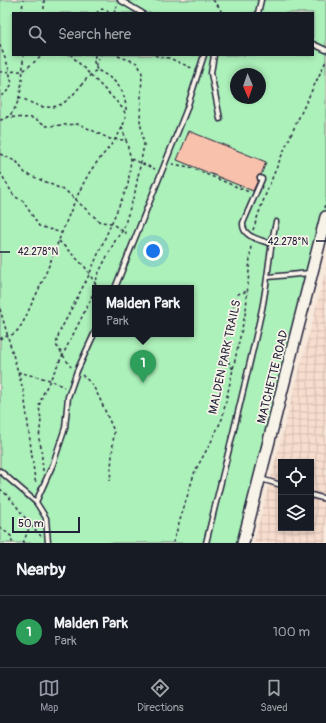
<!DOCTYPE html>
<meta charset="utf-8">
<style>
:root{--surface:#171b24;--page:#20242c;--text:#f1f3f6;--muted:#9ea1a6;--line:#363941;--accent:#9495a2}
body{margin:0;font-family:Pangolin,sans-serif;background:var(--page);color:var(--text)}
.controls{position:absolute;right:12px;bottom:12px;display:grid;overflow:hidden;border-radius:0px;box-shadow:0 2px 6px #0003}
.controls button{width:36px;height:36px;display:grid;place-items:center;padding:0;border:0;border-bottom:1px solid var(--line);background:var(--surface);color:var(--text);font:20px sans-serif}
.compass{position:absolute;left:230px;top:68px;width:36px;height:36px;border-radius:50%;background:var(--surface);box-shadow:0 2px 6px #0003;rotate:178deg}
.scale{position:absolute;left:12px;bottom:10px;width:68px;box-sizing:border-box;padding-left:4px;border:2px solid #22223b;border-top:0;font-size:11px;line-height:14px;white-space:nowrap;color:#22223b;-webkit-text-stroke:3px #f7f3e8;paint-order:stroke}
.you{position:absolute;left:153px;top:251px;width:14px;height:14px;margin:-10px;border:3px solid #fff;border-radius:50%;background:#1a73e8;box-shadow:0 0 0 6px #1a73e833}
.badge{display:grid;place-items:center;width:26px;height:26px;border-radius:50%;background:var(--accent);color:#fff;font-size:13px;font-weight:700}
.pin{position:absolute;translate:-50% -33px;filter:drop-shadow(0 1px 2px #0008)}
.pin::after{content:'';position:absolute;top:21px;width:14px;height:12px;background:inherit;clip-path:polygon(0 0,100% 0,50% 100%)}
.popup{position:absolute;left:92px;top:285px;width:102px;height:52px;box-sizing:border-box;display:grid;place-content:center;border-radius:0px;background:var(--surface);filter:drop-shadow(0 1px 3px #0005);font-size:13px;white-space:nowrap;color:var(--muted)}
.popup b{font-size:15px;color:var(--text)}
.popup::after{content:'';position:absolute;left:50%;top:100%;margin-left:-8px;border:8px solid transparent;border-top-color:var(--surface)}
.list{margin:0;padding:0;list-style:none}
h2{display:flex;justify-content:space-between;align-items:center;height:52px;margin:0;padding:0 16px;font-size:17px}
h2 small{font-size:13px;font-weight:400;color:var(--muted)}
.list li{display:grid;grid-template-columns:26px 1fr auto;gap:12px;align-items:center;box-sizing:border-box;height:72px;padding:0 16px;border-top:1px solid var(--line)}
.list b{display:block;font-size:15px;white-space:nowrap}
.list p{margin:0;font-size:13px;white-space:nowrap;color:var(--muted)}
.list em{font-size:13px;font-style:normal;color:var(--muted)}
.icon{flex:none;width:22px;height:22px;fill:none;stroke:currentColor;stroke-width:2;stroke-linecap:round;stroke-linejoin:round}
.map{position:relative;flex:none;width:326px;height:543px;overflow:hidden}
.search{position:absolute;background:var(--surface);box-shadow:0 2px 6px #0003;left:12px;right:12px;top:12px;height:44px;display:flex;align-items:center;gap:10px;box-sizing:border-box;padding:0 14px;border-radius:0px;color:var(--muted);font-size:15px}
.sheet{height:124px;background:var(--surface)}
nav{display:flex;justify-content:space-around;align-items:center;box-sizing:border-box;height:56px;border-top:1px solid var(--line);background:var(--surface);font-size:11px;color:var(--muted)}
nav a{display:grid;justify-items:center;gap:2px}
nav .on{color:var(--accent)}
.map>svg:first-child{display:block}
.industrial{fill:url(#industrial-grid);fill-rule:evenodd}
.green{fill:#acf0ba;stroke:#67897a;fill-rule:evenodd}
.building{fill:#f8c1ac;stroke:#22223b}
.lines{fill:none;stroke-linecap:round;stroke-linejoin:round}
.lane-casing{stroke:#22223b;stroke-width:7}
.secondary-casing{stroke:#22223b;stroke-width:14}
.path{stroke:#22223b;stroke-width:1.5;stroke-dasharray:3 3;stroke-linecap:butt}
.lane{stroke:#f7f3e8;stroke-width:4}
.secondary{stroke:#f7f3e8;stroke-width:11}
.ticks{fill:none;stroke:#22223b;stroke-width:1.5}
.labels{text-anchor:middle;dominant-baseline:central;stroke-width:3.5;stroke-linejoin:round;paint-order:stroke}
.street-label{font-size:12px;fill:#22223b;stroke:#f7f3e8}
.ticks-label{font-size:10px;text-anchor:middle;fill:#22223b;stroke:#f7f3e8;stroke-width:3.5;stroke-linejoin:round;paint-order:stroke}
</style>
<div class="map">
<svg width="326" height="543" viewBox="0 0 326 543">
<defs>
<pattern id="industrial-grid" width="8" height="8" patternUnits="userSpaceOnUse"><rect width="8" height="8" fill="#f7ddce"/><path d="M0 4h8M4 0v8" fill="none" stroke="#d3bdb2"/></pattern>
</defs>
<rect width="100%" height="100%" fill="#f7e9dc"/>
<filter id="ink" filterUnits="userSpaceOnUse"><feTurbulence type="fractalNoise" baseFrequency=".025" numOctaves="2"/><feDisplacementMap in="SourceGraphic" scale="8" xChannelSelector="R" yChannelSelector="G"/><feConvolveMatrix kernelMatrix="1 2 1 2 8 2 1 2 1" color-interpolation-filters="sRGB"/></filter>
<g filter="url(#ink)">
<!-- industrial -->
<path class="industrial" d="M326,270V543H254L257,530ZM281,462H311V528H281Z"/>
<!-- green -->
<path class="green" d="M0,0H326V223L247,543H0ZM13,13H313V55H13ZM236,74H260V98H236ZM95,288H191V334H95Z"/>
<!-- building -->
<path class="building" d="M189,131L266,162L261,175L257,177L258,180L253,191L177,160Z"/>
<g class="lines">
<!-- lane casing -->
<g class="lane-casing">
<g id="lane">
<path d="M120,0L142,13"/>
<path d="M258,13L261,0"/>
<path d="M313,44L326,50"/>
<path d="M214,55L211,73L220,119"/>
<path d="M260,178L262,179L243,223C242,237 259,239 271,244"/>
<path d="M268,277L310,273"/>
<path d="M115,288L186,111L204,55"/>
<path d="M0,471L36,502L46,518L48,543"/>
<path d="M261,479L281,485"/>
<path d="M311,495L326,499"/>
<path d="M36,502L53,464L65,428L68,397L77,371L95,332"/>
<path d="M206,543C225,465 245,387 262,309C268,280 269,250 276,222"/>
</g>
</g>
<!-- secondary casing -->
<g class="secondary-casing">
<path id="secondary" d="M243,543L326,217"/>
</g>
<!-- path -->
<g class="path">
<path d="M44,0V13"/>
<path d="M213,0L219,7L222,13"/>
<path d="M22,13L23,0"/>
<path d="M96,13L102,9L107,10L110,13"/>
<path d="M114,13L117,6"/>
<path d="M0,45L8,66L12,84L5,94L0,96"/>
<path d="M95,55L94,62L97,70"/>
<path d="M155,55L158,57L169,58L194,69"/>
<path d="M95,66L101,55"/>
<path d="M0,72L23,71L43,55"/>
<path d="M19,97C27,100 37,107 46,107C70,110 80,80 97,70C117,80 126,90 126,112"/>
<path d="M6,117L34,118L47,126L79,124L110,139L126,140L131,159L128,185L89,275L59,333L56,345L71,367"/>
<path d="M0,120C23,117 23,72 23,55"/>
<path d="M122,127L126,140"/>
<path d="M0,154L17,162L25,173L66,191L100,222L111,223L129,235"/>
<path d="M131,159L155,169"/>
<path d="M172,164L189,167L249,192"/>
<path d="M0,172L14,196L23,201L39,226L62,233"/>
<path d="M324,208L326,200"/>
<path d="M253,230C272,172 299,117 326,61"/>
<path d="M59,241L85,267L95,283L101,288"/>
<path d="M0,309L24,393L35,480L37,484"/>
<path d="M0,339C5,335 11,337 16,332C23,325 27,314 31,305C53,263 65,216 88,175C99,156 120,140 125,119C127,113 122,108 118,103L71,55"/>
<path d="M233,369C217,349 229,322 235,300L238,294L248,291"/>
<path d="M18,372L50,380L64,387"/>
<path d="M82,375L92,384L99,397L114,431L110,481"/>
<path d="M43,471L41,447L39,439L41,420L39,406L43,394L91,299L98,274L116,239L123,230L135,192L144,145L140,120L142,73L138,64L135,62L115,55"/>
<path d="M0,489C17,502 25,522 41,536"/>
<path d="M0,527L12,537V543"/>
<path d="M23,543L30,526"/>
<path d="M173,543L195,471L211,442L222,419L246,310L251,244"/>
</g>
<!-- lane -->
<use href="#lane" class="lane"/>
<!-- secondary -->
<use href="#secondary" class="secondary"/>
</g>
</g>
<!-- ticks -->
<path class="ticks" d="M316,241H326M0,252H10"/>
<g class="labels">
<!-- street labels -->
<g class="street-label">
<text transform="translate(225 357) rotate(-78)">MALDEN PARK TRAILS</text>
<text transform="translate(273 377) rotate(-76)">MATCHETTE ROAD</text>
</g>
</g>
<g class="ticks-label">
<text x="288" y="245">42.278°N</text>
<text x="38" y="255">42.278°N</text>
</g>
</svg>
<div class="controls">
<button><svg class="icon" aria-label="locate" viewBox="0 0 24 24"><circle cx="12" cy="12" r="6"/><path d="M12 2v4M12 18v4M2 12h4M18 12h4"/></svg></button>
<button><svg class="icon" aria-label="layers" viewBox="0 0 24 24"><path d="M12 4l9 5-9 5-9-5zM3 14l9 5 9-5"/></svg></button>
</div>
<svg class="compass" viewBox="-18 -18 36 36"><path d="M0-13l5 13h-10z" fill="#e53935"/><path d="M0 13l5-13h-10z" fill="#9ea1a6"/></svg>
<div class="scale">50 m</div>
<div class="you"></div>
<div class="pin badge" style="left:143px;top:383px;background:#2e9e5b">1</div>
<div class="popup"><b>Malden Park</b>Park</div>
<div class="search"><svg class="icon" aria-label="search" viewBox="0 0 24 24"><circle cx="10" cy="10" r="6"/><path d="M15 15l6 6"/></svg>Search here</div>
</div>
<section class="sheet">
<h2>Nearby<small></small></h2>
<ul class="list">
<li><span class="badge" style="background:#2e9e5b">1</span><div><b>Malden Park</b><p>Park</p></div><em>100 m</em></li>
</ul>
</section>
<nav>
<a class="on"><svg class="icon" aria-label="map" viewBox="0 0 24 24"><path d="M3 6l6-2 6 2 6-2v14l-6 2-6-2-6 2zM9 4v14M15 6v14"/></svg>Map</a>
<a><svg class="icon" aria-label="directions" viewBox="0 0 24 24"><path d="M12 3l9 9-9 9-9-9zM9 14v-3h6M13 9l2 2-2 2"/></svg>Directions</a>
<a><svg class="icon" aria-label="saved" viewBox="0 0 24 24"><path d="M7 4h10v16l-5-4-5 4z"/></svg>Saved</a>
</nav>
